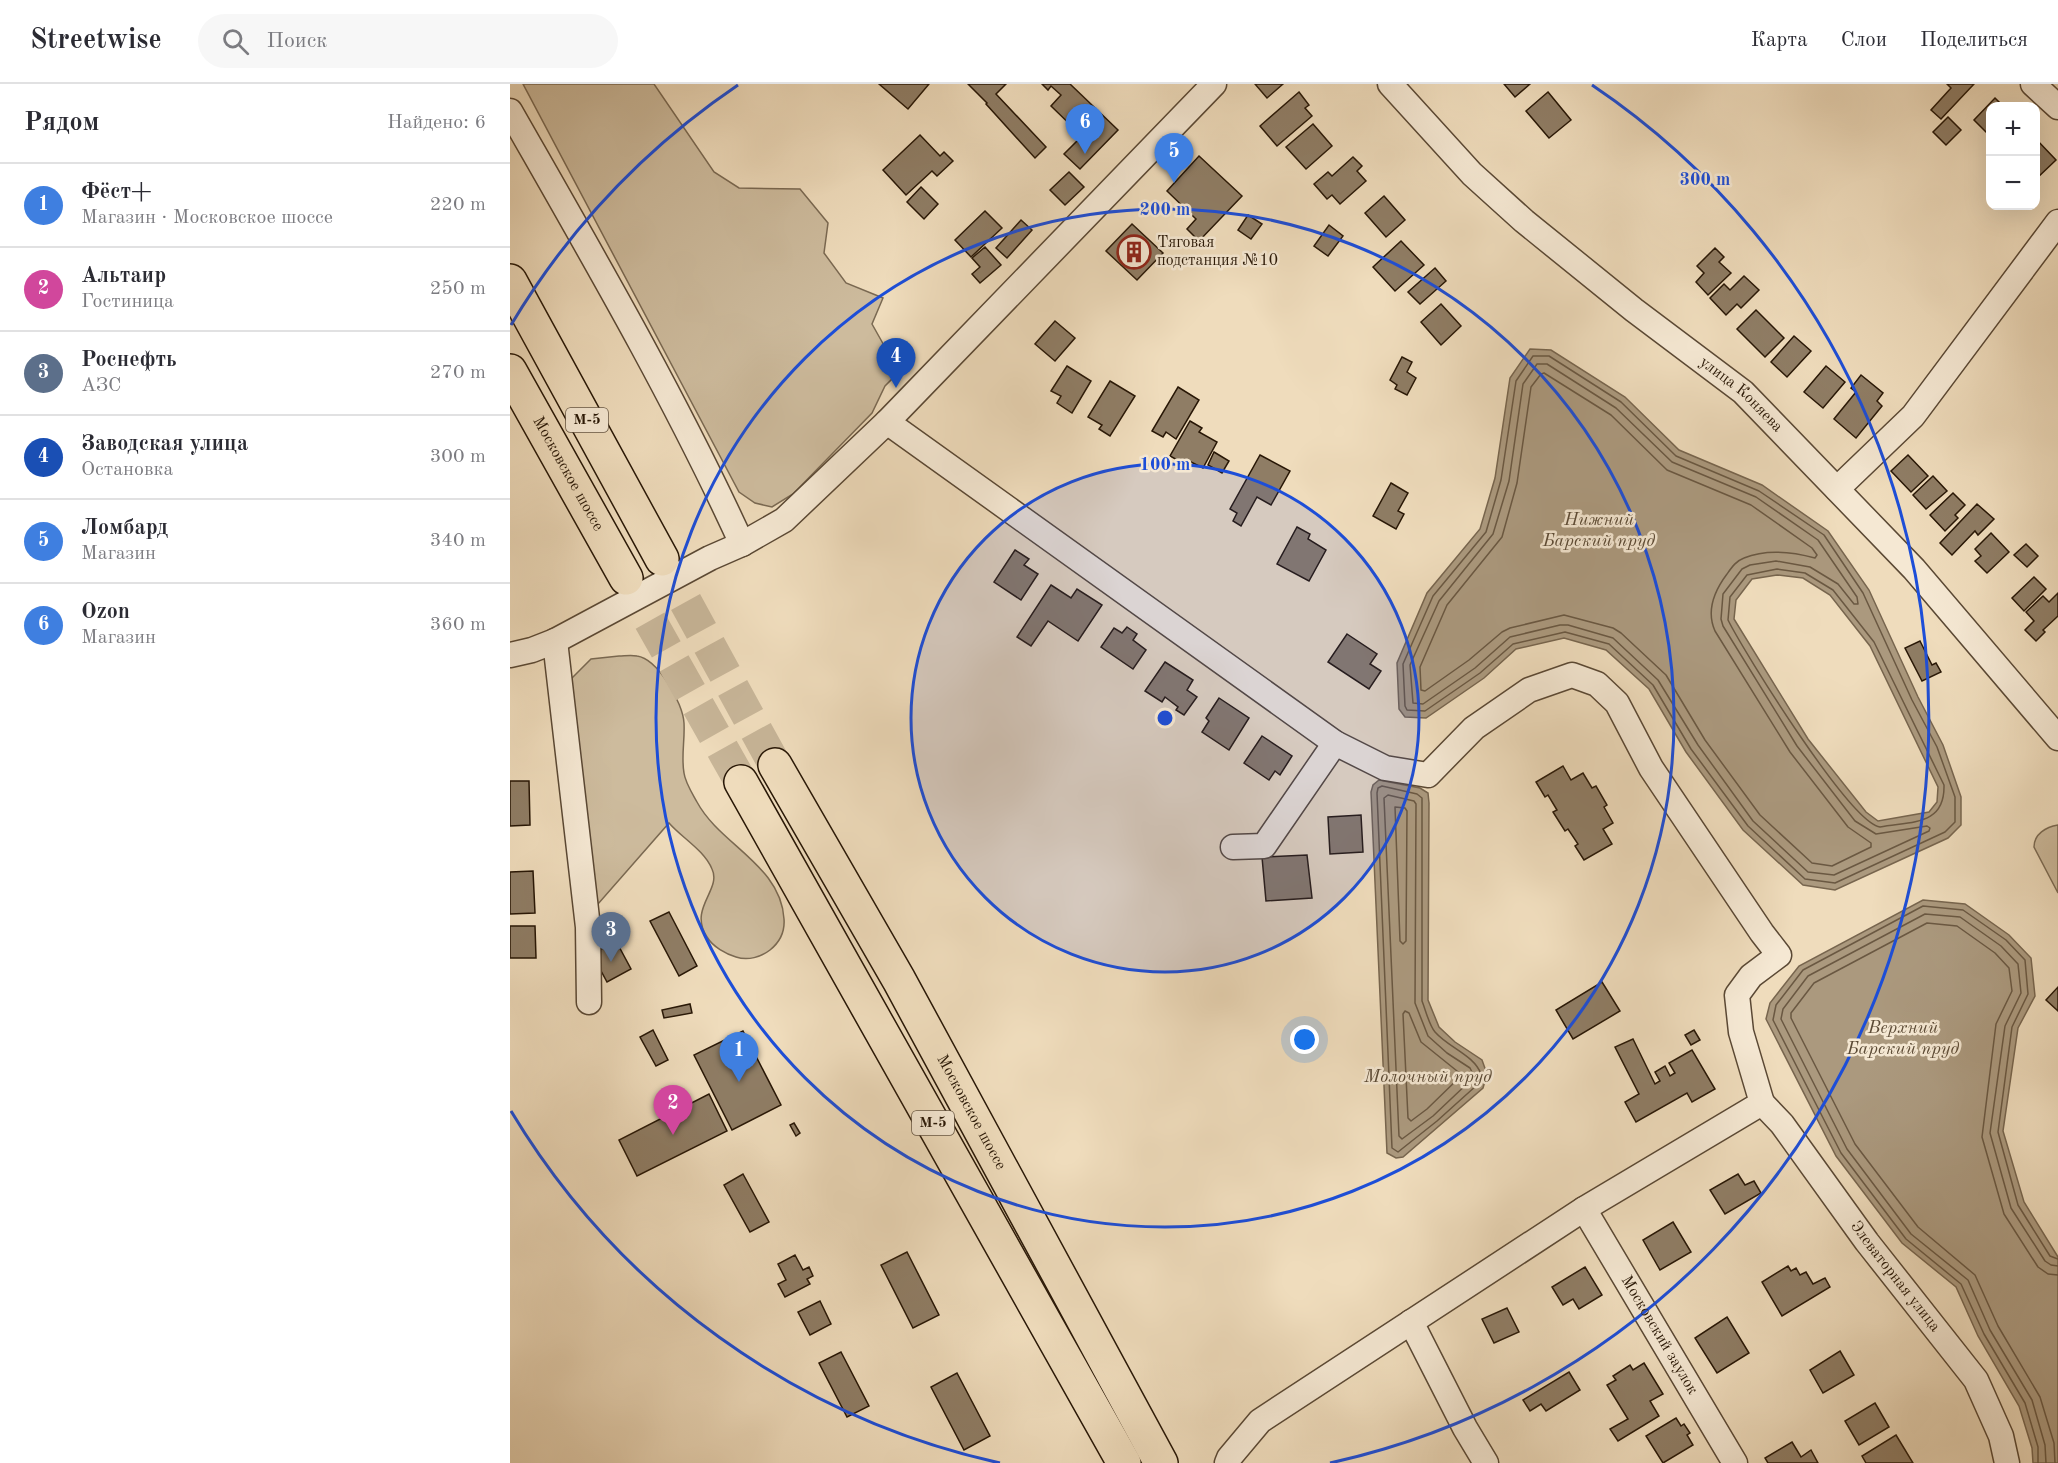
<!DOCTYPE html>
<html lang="ru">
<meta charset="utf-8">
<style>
:root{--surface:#fff;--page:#f7f7f7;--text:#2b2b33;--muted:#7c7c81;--line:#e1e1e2;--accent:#b45309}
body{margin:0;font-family:"Old Standard TT",serif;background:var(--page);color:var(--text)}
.controls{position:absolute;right:18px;top:18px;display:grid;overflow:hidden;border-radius:12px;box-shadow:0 6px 24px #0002}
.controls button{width:54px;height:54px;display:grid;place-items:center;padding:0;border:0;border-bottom:2px solid var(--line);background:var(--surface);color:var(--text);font:30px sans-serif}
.you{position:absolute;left:795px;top:956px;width:21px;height:21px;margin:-15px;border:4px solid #fff;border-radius:50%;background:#1a73e8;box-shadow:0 0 0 9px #1a73e833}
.badge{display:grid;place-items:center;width:39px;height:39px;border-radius:50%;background:var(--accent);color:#fff;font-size:20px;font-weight:700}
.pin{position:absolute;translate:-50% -50px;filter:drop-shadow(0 2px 3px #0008)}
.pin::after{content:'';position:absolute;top:32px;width:21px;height:18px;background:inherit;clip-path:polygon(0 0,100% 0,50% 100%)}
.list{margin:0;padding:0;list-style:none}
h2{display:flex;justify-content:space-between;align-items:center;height:78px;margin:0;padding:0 24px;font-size:26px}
h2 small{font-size:20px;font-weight:400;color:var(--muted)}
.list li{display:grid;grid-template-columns:39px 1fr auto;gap:18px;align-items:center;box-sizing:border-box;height:84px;padding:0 24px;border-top:2px solid var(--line)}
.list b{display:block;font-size:22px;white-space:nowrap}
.list p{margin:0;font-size:20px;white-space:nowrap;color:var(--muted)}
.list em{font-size:20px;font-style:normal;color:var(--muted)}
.icon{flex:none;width:33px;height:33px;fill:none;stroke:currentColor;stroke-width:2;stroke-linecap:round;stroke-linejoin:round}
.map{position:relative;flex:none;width:1548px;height:1379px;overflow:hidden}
header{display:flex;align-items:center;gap:36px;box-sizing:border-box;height:84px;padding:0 30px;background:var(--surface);border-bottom:2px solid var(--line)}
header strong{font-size:28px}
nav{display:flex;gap:33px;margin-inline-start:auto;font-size:21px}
.search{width:420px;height:54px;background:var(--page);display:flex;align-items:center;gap:15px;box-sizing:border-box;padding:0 21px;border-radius:33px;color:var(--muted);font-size:22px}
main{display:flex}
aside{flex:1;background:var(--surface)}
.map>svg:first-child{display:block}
.green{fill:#cdbb9d;stroke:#7a6952;stroke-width:1.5}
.water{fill:#ab997e;stroke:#77654e;stroke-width:1.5;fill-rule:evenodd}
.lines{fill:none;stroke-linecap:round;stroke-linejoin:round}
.shore{stroke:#6a5842;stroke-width:1.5}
.building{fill:#8f7d65;stroke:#281706;stroke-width:1.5}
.highway-tunnel{stroke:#c7b598;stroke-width:33;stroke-dasharray:33 16;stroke-linecap:butt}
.minor-casing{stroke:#5a4834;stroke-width:27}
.highway-casing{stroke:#281706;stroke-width:36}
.minor{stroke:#f5e8d3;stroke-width:24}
.highway{stroke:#efdcbc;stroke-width:33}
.ring{fill:none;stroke:#1d4ed8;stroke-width:3}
.labels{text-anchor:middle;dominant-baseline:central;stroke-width:5;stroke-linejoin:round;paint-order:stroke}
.shield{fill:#f5e8d3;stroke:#665644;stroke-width:1.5}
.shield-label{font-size:15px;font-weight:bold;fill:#281706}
.poi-label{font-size:16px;fill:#281706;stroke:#f5e8d3;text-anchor:start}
.street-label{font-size:16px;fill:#281706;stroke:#f5e8d3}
.water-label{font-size:18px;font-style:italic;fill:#5c4b36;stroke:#f5e8d3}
.centre{fill:#1d4ed8;stroke:#f5e8d3;stroke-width:3}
.ring-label{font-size:18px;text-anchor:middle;font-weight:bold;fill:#1d4ed8;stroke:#f5e8d3;stroke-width:5;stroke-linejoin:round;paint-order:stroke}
</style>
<header>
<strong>Streetwise</strong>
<div class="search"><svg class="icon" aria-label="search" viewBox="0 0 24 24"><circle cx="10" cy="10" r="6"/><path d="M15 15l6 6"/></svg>Поиск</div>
<nav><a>Карта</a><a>Слои</a><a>Поделиться</a></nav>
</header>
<main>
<aside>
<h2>Рядом<small>Найдено: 6</small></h2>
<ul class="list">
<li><span class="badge" style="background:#3f7fe0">1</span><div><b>Фёст+</b><p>Магазин · Московское шоссе</p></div><em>220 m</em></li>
<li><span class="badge" style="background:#d1479c">2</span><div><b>Альтаир</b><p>Гостиница</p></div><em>250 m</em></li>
<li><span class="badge" style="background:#5c6f8a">3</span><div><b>Роснефть</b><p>АЗС</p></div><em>270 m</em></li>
<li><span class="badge" style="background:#1a4fb4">4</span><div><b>Заводская улица</b><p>Остановка</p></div><em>300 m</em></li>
<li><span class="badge" style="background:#3f7fe0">5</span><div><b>Ломбард</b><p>Магазин</p></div><em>340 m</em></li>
<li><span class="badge" style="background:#3f7fe0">6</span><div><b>Ozon</b><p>Магазин</p></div><em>360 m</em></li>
</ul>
</aside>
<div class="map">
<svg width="1548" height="1379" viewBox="0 0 1548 1379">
<rect width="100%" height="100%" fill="#efdcbc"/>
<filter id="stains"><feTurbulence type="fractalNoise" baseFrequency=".00333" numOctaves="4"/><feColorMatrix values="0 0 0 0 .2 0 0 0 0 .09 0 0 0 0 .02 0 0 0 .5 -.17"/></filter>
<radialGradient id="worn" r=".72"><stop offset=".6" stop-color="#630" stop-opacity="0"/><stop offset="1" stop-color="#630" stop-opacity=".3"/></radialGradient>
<!-- green -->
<g class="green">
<path d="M13,0H144L204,88L229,104L290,105L318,139L314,169L336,199L373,214L362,240L389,288L375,302L362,329L283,410L262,423L245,419L229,408Z"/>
<path d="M109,572C114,572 121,571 127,572C148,575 173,619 174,639C175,656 171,673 174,689C175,698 182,709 187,718C210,761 271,781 274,835C275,848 270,858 260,866C251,873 238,877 226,873C216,870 203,863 197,853C178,824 212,806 202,785C194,766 172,754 159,739L81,828L61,595L81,575Z"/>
<path d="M1548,741V809L1524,763C1524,750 1536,743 1548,741Z"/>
</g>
<!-- water -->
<g class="water">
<path d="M1020,265L1041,266L1115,313L1169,366L1252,401L1318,447L1359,506L1408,613L1433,661L1451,713V741L1438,754L1325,806L1293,801L1233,746L1176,668L1139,605L1096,566L1054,554L1006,565L974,594L916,634L895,633L889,625L887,579L917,509L970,445L985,394L1000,294ZM1267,491L1293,494L1320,511L1360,562L1428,703L1427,718L1419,728L1368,737L1356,728L1298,655L1224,535L1226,516L1242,495Z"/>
<path d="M869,696L910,704L918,709L919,719L918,916L929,943L945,958L972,976L977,990L973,1004L893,1073L886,1074L877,1069L861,708L863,701Z"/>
<path d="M1413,816L1455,820L1499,851L1521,874L1525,912L1508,944L1493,1047L1514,1118L1548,1173V1379H1523L1522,1364L1509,1322L1468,1252L1446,1203L1392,1159L1326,1072L1256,935L1260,919L1289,882Z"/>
</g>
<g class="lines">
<!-- shore -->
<g class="shore">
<path d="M1023,272H1039L1111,318L1166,372L1249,407L1314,451L1353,509L1402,616L1427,663L1445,713V738L1435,748L1325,799L1295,795L1238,742L1181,665L1143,601L1099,560L1055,548L1003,560L970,589L915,627L897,626L895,622L893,580L923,512L976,448L991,396L1006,297Z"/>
<path d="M1027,280H1037L1106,324L1162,378L1246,413L1308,456L1347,513L1348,520H1344L1328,500L1300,483L1266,477L1240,481L1232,485L1213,510L1211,535L1213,542L1287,662L1345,737L1366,750L1417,742L1420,744L1419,747L1324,791L1298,788L1243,737L1188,661L1148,596L1103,554L1058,541H1050L1000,553L965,584L913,620L903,619L900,581L929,517L983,450L999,397L1013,300Z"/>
<path d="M1034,289L1101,331L1157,386L1241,421L1302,464L1307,471L1305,474C1283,468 1256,465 1234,474C1226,477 1222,483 1217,490C1205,506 1196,527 1205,547L1280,668L1338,743L1361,759V763L1322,782L1302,779L1250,731L1195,656L1156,591L1111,549L1103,544L1054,531L1000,544L992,548L959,576L915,607L911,606L910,583L937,521L992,453L1007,399L1021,303L1031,290Z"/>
<path d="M1267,485L1295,489L1323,506L1364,558L1434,701C1435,742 1401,737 1370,743C1340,739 1234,568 1218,536L1220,513L1237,491Z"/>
<path d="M872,702L907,710L912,714V917C916,927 919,941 925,948C939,964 964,971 971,990L967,1001L927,1037L888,1068L882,1064L867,709L868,704Z"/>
<path d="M878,711L904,717L906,720L905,919L918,952L937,969L960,984L963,990L960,997L923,1032L892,1055L889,1052L874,714Z"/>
<path d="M885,723L895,724L897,727L896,857L893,860L890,857Z"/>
<path d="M895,927L899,929L911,958L952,991L917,1025L901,1037L898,1034L893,930Z"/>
<path d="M1528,1379V1363L1515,1319L1474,1250L1451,1200L1396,1155L1331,1069L1263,936L1266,921L1293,886L1413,822L1453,826L1496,856L1515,876L1518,910L1502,943L1488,1048L1508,1121L1540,1172L1548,1175"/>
<path d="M1536,1379L1535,1361L1522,1316L1480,1246L1458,1196L1401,1150L1337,1065L1271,935L1273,925L1298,892L1415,830L1450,833L1491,862L1508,880L1511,909L1495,942L1480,1049L1501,1124L1535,1177L1541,1181L1548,1182"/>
<path d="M1545,1379L1544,1359L1530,1313L1488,1242L1465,1191L1408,1143L1345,1060L1281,934V929L1304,899L1417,839L1447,842L1485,869L1499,884L1502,907L1486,940L1472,1053L1494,1130L1528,1183L1538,1190L1548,1191"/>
</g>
</g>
<!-- building -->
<g class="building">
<path d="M369,0H419L398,25Z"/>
<path d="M458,0H496L486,10L536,63L525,74L476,20L477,19Z"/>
<path d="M532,0H560L608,46L570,85L554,70L572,52L541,22L551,11L541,2L538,6Z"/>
<path d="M745,0H773L757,14Z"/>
<path d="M994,0H1020L1005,13Z"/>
<path d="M1437,0H1464L1431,35L1421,26L1441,4Z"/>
<path d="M789,8L799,21L795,24L802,32L767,62L750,42Z"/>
<path d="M1038,8L1061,36L1039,54L1016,27Z"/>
<path d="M1485,14L1493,22H1480V52L1464,36Z"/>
<path d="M1438,33L1451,46L1436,61L1423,48Z"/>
<path d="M803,40L822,62L796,85L776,63Z"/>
<path d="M410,51L430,72L434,68L443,77L427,92L422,87L396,111L373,86Z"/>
<path d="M1526,55L1546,76L1526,95Z"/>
<path d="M689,72L732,112L689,157L677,145L686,135L657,107Z"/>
<path d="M843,73L852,82L847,87L856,97L830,120L822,111L817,115L804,100L818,88L822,92Z"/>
<path d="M559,88L574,103L555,121L540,106Z"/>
<path d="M411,103L428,120L414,135L397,118Z"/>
<path d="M874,112L895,136L876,153L855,129Z"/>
<path d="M475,127L492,144L461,173L445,156Z"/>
<path d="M738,131L752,140L741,155L728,146Z"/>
<path d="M511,136L522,146L497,174L486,164Z"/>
<path d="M622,140L653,169L627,196L596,167Z"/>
<path d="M819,141L833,152L818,172L804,162Z"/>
<path d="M891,157L914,181L885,207L863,183Z"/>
<path d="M475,163L491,181L470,199L462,190L470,183L462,174Z"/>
<path d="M1205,164L1214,173L1209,178L1221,189L1198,211L1186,198L1194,189L1187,182Z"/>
<path d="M925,184L936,197L910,220L898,208Z"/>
<path d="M1234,192L1249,206L1231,224L1227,220L1216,231L1200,214L1214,200L1220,206Z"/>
<path d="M931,220L951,242L931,261L911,238Z"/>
<path d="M1246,226L1274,254L1255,273L1227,245Z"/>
<path d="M545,237L565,254L545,277L525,260Z"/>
<path d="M1284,252L1301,267L1277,293L1261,278Z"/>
<path d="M892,273L902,278L897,288L906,294L897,311L885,305L887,301L880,296Z"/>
<path d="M557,282L581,297L562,329L547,319L551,312L541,307Z"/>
<path d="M1316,282L1335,298L1313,324L1294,308Z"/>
<path d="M1351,291L1373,309L1367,317L1372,322L1346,354L1324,335L1346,308L1341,304Z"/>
<path d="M600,297L625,312L600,352L589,345L592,341L578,333Z"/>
<path d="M668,303L689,316L666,355L656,348L653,353L642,347Z"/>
<path d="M680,337L692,344L689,348L707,358L693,384L681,378L678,382L660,372Z"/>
<path d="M704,368L719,377L712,389L698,381Z"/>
<path d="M750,371L780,387L761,421L747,413L731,442L723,437L727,429L720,425Z"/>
<path d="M1398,371L1418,392L1401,408L1381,387Z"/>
<path d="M1423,392L1437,407L1416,425L1403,411Z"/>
<path d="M881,399L898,409L888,427L894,430L886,445L863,432Z"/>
<path d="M1443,409L1455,421L1445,431L1448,434L1435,447L1420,431Z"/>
<path d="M1467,420L1484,435L1468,451L1465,447L1442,471L1430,459Z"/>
<path d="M787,443L800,450L798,455L816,466L799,497L767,480Z"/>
<path d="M1481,449L1499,468L1477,489L1465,477L1471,472L1465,465Z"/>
<path d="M1516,460L1528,472L1517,483L1504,471Z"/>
<path d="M505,466L519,475L514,481L528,490L511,516L484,498Z"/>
<path d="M1524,493L1536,505L1514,527L1502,514Z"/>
<path d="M541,501L561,514L567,505L592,521L568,557L538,537L521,562L507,553Z"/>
<path d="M1548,509V532L1533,546L1535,548L1526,557L1515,546L1524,537L1516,528L1533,512L1539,518Z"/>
<path d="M617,543L627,550L623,556L636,566L623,585L591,563L604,544L612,549Z"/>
<path d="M837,550L867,570L860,580L871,587L859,605L818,578Z"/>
<path d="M1410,557L1422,581L1426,579L1431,588L1412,597L1395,564Z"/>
<path d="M655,578L683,596L677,606L687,613L674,631L666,626L668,623L655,613L652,618L635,607Z"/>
<path d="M709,614L739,634L719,666L692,648L699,637L696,634Z"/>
<path d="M752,652L782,672L770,691L765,687L759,696L734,679Z"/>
<path d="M1053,682L1061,696L1073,689L1082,704L1086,702L1097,721L1094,723L1103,739L1093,745L1102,760L1074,776L1065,762L1068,760L1058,745L1055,747L1043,728L1047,726L1038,711L1035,713L1026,698Z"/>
<path d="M0,697H19L20,741L0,742Z"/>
<path d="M851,731L853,768L820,770L818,733Z"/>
<path d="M797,771L802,814L756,817L752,773Z"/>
<path d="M23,787L25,829L0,830V788Z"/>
<path d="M159,828L187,882L169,892L140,837Z"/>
<path d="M0,842H25L26,874H0Z"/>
<path d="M106,857L121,885L97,898L82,870Z"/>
<path d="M1092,898L1110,927L1063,955L1046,926Z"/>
<path d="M1548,903V927L1536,916Z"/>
<path d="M180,920L182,929L154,934L152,926Z"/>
<path d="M143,946L158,976L146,982L130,953Z"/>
<path d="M1184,946L1190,956L1181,961L1175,951Z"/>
<path d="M233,947L271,1021L222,1046L184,971Z"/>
<path d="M1123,955L1145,1000L1150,997L1145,988L1155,982L1160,992L1165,989L1159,979L1182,966L1205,1005L1182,1018L1177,1009L1126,1038L1115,1018L1129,1010L1105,963Z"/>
<path d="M199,1010L217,1047L127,1092L109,1056Z"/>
<path d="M284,1039L290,1049L286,1052L280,1041Z"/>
<path d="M233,1090L259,1138L240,1148L214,1101Z"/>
<path d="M1228,1090L1235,1101L1244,1097L1251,1109L1215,1130L1200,1106Z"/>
<path d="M1163,1138L1181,1168L1150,1186L1133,1156Z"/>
<path d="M397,1168L429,1231L403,1244L371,1181Z"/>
<path d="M285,1171L293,1186L299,1183L303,1192L297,1195L300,1200L275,1213L268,1200L276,1196L268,1180Z"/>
<path d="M1278,1182L1281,1187L1286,1184L1290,1191L1296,1188L1303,1200L1315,1194L1320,1203L1272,1232L1252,1198Z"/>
<path d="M1075,1183L1092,1211L1069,1225L1063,1215L1053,1221L1042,1203Z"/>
<path d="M310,1217L321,1240L300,1251L288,1228Z"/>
<path d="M997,1224L1009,1248L984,1259L972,1235Z"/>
<path d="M1217,1233L1239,1269L1207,1289L1185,1254Z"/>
<path d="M1330,1267L1344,1291L1313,1309L1300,1286Z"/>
<path d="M331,1268L359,1322L337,1333L309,1279Z"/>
<path d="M1134,1279L1153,1310L1140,1317L1149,1332L1108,1357L1100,1345L1118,1335L1097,1301L1106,1296L1103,1292L1120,1281L1123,1286Z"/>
<path d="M1059,1288L1070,1306L1036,1327L1031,1320L1020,1327L1013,1316Z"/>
<path d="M447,1289L480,1352L454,1366L421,1303Z"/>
<path d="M1365,1319L1379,1343L1349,1361L1335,1337Z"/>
<path d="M1166,1334L1171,1342L1174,1340L1180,1349L1177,1351L1183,1361L1153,1379L1136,1352Z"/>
<path d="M1386,1351L1403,1379H1356L1352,1372Z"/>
<path d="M1282,1358L1291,1373L1301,1366L1308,1379H1258L1255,1374Z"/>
</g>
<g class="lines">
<!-- highway-tunnel -->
<g class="highway-tunnel">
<path d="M152,475L265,681"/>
<path d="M116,494L231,698"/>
</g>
<!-- minor casing -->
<g class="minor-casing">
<g id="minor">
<path id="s1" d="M880,0L962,90L1014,137L1124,226L1233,308L1404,485L1548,654"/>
<path d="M1523,0L1548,23"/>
<path d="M0,27C81,169 164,311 232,460"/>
<path d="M377,338L825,659L875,684L918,691L964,644L1019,606L1062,591L1087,600L1107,619L1141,684L1252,849L1269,871L1241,892L1227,911L1231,948L1252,1019L1074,1125L750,1337L719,1374L717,1379"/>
<path d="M1327,405L1403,332L1548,138"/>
<path d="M45,557L78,843L79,918"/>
<path d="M0,571L22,566L45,557L200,474L232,460L274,436L377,338L704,0"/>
<path d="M723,763L754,762L825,659"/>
<path id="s2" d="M1252,1019L1272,1040L1357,1158L1466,1296L1491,1352L1497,1379"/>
<path id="s3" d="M1074,1125L1225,1379"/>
<path d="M901,1238L955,1344L976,1379"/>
</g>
</g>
<!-- highway casing -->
<g class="highway-casing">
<g id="highway">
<path d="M0,197L152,475"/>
<path id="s4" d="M0,287L116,494"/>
<path id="s5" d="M265,681L389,896L651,1379"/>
<path d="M231,698L614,1379"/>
</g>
</g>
<!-- minor -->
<use href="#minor" class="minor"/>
<!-- highway -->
<use href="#highway" class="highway"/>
</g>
<!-- distance rings -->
<circle cx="655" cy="634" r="254" fill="#1d4ed8" fill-opacity=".12"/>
<g class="ring">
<circle cx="655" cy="634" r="254"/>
<circle cx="655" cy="634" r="509"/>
<path d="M490 1379A763 763 0 0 1 1 1027M1 241A763 763 0 0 1 228 1M1082 1A763 763 0 0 1 820 1379"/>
</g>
<!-- icons -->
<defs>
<g id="building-ring" transform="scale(1.725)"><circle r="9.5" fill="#f5e8d3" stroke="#8f2418" stroke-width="1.5"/><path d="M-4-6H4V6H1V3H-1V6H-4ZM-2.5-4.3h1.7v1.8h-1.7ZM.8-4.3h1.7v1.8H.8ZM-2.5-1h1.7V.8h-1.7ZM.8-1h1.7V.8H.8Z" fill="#8f2418"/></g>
</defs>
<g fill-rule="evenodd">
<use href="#building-ring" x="624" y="168"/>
</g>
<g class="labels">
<!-- shield labels -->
<g class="shield">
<rect x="56" y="324" width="42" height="24" rx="4.5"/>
<rect x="402" y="1027" width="42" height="24" rx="4.5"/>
</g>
<g class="shield-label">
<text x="77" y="336">М-5</text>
<text x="423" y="1039">М-5</text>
</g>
<!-- poi labels -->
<g class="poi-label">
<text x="647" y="159">Тяговая<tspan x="647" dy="18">подстанция №10</tspan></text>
</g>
<!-- street labels -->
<g class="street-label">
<text stroke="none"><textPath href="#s1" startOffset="470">улица Коняева</textPath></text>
<text stroke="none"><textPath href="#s4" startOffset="118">Московское шоссе</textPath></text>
<text stroke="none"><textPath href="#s5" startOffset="399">Московское шоссе</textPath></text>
<text stroke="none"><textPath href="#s2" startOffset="219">Элеваторная улица</textPath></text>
<text stroke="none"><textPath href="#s3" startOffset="147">Московский заулок</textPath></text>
</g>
<!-- water labels -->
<g class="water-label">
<text x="1089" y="436">Нижний<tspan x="1089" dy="21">Барский пруд</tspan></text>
<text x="1393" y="944">Верхний<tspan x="1393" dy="21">Барский пруд</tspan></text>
<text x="918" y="993">Молочный пруд</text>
</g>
</g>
<circle cx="655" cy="634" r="9" class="centre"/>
<g class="ring-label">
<text x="1195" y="101">300 m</text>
<text x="655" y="131">200 m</text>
<text x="655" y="386">100 m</text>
</g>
<rect width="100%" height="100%" filter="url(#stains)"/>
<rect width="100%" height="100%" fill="url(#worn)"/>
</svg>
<div class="controls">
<button>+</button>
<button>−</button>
</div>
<div class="you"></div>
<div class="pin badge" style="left:229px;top:998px;background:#3f7fe0">1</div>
<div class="pin badge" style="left:163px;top:1051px;background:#d1479c">2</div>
<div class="pin badge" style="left:101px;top:878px;background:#5c6f8a">3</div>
<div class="pin badge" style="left:386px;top:304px;background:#1a4fb4">4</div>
<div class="pin badge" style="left:664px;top:99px;background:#3f7fe0">5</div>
<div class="pin badge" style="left:575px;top:70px;background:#3f7fe0">6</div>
</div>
</main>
